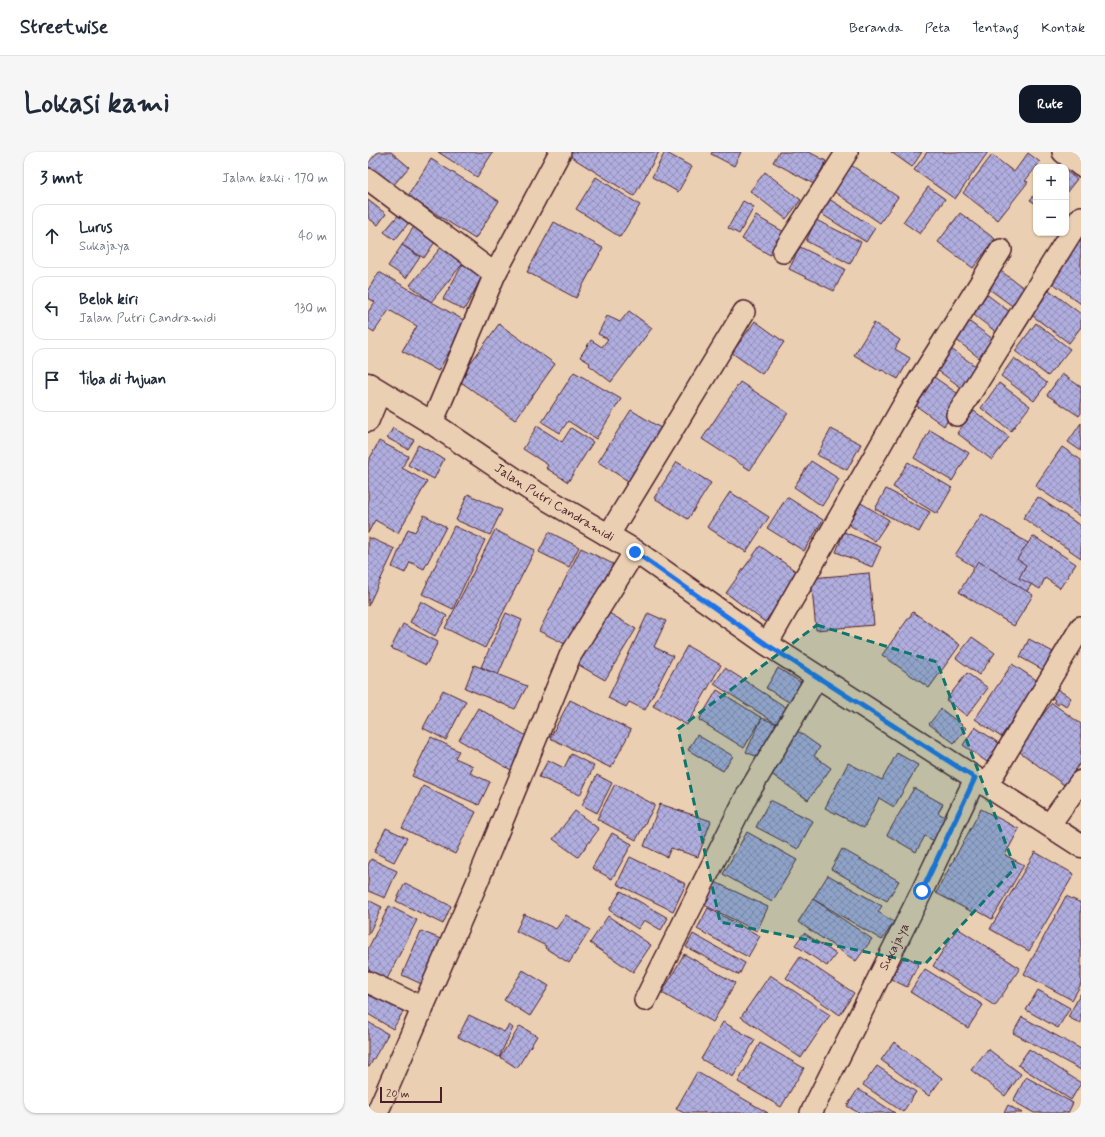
<!DOCTYPE html>
<html lang="id">
<meta charset="utf-8">
<style>
:root{--surface:#fff;--page:#f6f6f7;--text:#1f2937;--muted:#747a83;--line:#e0e1e3;--accent:#111827}
body{margin:0;font-family:Mynerve,sans-serif;background:var(--page);color:var(--text)}
.controls{position:absolute;right:12px;top:12px;display:grid;overflow:hidden;border-radius:8px;box-shadow:0 1px 3px #0004}
.controls button{width:36px;height:36px;display:grid;place-items:center;padding:0;border:0;border-bottom:1px solid var(--line);background:var(--surface);color:var(--text);font:20px sans-serif}
.scale{position:absolute;left:12px;bottom:10px;width:62px;box-sizing:border-box;padding-left:4px;border:2px solid #4a1f2b;border-top:0;font-size:11px;line-height:14px;white-space:nowrap;color:#4a1f2b;-webkit-text-stroke:3px #ebcfb2;paint-order:stroke}
.stop{position:absolute;width:12px;height:12px;margin:-9px;border:3px solid #1a73e8;border-radius:50%;background:#fff}
.stop.end{background:#1a73e8;border-color:#fff;box-shadow:0 1px 4px #0008}
.list{margin:0;padding:0;list-style:none}
h2{display:flex;justify-content:space-between;align-items:center;height:52px;margin:0;padding:0 16px;font-size:17px}
h2 small{font-size:13px;font-weight:400;color:var(--muted)}
.list li{display:grid;grid-template-columns:26px 1fr auto;gap:12px;align-items:center;box-sizing:border-box;height:64px;margin:0 8px 8px;padding:0 8px;border:1px solid var(--line);border-radius:12px}
.list b{display:block;font-size:15px;white-space:nowrap}
.list p{margin:0;font-size:13px;white-space:nowrap;color:var(--muted)}
.list em{font-size:13px;font-style:normal;color:var(--muted)}
.icon{flex:none;width:22px;height:22px;fill:none;stroke:currentColor;stroke-width:2;stroke-linecap:round;stroke-linejoin:round}
.map{position:relative;flex:none;width:713px;height:961px;overflow:hidden;border-radius:12px}
header{display:flex;align-items:center;gap:24px;box-sizing:border-box;height:56px;padding:0 20px;background:var(--surface);border-bottom:1px solid var(--line)}
header strong{font-size:19px}
nav{display:flex;gap:22px;margin-inline-start:auto;font-size:14px}
.intro{display:flex;align-items:center;justify-content:space-between;box-sizing:border-box;height:96px;padding:0 24px}
h1{margin:0;font-size:28px}
.button{padding:10px 18px;border-radius:12px;background:var(--accent);color:#fff;font-size:14px;font-weight:700}
main{display:flex;gap:24px;padding:0 24px}
aside{flex:1;background:var(--surface);border-radius:12px;box-shadow:0 1px 3px #0004}
.map>svg:first-child{display:block}
.building{fill:url(#building-cross-hatch);stroke:#4a1f2b}
.lines{fill:none;stroke-linecap:round;stroke-linejoin:round}
.minor-casing{stroke:#4a1f2b;stroke-width:24}
.tertiary-casing{stroke:#4a1f2b;stroke-width:25}
.minor{stroke:#ebcfb2;stroke-width:21}
.tertiary{stroke:#ebcfb2;stroke-width:22}
.route{stroke:#1a73e8;stroke-width:5}
.marked{fill:#0f766e;fill-opacity:0.2;stroke:#0f766e;stroke-width:3;stroke-dasharray:8 5;stroke-linejoin:round}
.labels{text-anchor:middle;dominant-baseline:central;stroke-width:3;stroke-linejoin:round;paint-order:stroke}
.street-label{font-size:13px;fill:#4a1f2b;stroke:#ebcfb2}
</style>
<header>
<strong>Streetwise</strong>
<nav><a>Beranda</a><a>Peta</a><a>Tentang</a><a>Kontak</a></nav>
</header>
<div class="intro"><h1>Lokasi kami</h1><a class="button">Rute</a></div>
<main>
<aside>
<h2>3 mnt<small>Jalan kaki · 170 m</small></h2>
<ul class="list">
<li><svg class="icon" aria-label="ahead" viewBox="0 0 24 24"><path d="M12 20V5M6 11l6-6 6 6"/></svg><div><b>Lurus</b><p>Sukajaya</p></div><em>40 m</em></li>
<li><svg class="icon" aria-label="left" viewBox="0 0 24 24"><path d="M17 20v-9H6M10 6l-5 5 5 5"/></svg><div><b>Belok kiri</b><p>Jalan Putri Candramidi</p></div><em>130 m</em></li>
<li><svg class="icon" aria-label="arrive" viewBox="0 0 24 24"><path d="M6 21V4h12l-3 4 3 4H6"/></svg><div><b>Tiba di tujuan</b></div></li>
</ul>
</aside>
<div class="map">
<svg width="713" height="961" viewBox="0 0 713 961">
<defs>
<pattern id="building-cross-hatch" width="8" height="8" patternUnits="userSpaceOnUse"><rect width="8" height="8" fill="#b0aedf"/><path d="M0 0l8 8M0 8l8-8" fill="none" stroke="#918db5"/></pattern>
</defs>
<rect width="100%" height="100%" fill="#ebcfb2"/>
<filter id="ink" filterUnits="userSpaceOnUse"><feTurbulence type="fractalNoise" baseFrequency=".025" numOctaves="2"/><feDisplacementMap in="SourceGraphic" scale="8" xChannelSelector="R" yChannelSelector="G"/><feConvolveMatrix kernelMatrix="1 2 1 2 8 2 1 2 1" color-interpolation-filters="sRGB"/></filter>
<g filter="url(#ink)">
<!-- building -->
<g class="building">
<path d="M10,0H23L41,15L24,35L0,15V11Z"/>
<path d="M70,0H125L109,25Z"/>
<path d="M202,0H291L266,44L200,3Z"/>
<path d="M297,0L324,15L310,40L284,25Z"/>
<path d="M344,0H373L366,14L343,2Z"/>
<path d="M411,0H441L458,9L446,32L405,10Z"/>
<path d="M523,0H554L544,15Z"/>
<path d="M559,0H620L587,47L546,18Z"/>
<path d="M660,1L672,10L657,29L660,30L630,68L595,41L624,3L646,20Z"/>
<path d="M63,7L131,49L107,87L40,44Z"/>
<path d="M483,13L530,45L512,71L465,39Z"/>
<path d="M698,19L709,27L698,41Z"/>
<path d="M397,20L433,48L418,67L382,39Z"/>
<path d="M228,25L272,53L252,85L208,57Z"/>
<path d="M560,35L577,47L552,82L535,70Z"/>
<path d="M668,41V52L662,48Z"/>
<path d="M461,47L507,76L498,90L452,61Z"/>
<path d="M0,48L18,62L10,73L0,66Z"/>
<path d="M375,49L386,55L371,82L360,76Z"/>
<path d="M32,61L42,69L27,88L16,80Z"/>
<path d="M592,61L627,87L605,116L570,90Z"/>
<path d="M388,64L416,80L402,103L374,87Z"/>
<path d="M448,68L493,90L482,112L438,89Z"/>
<path d="M49,70L71,84L56,106L34,93Z"/>
<path d="M186,70L235,96L208,146L159,120Z"/>
<path d="M713,79V152L678,126Z"/>
<path d="M34,93L52,105L38,126L20,114Z"/>
<path d="M75,93L96,110L63,150L42,133Z"/>
<path d="M432,95L477,117L466,139L421,117Z"/>
<path d="M96,110L116,121L96,158L75,147Z"/>
<path d="M630,117L660,139L647,156L617,134Z"/>
<path d="M11,120L99,170L70,219L34,199L49,174L21,158L6,180L0,176V160L7,150L0,146V138Z"/>
<path d="M681,138L713,162V175L701,191L662,162Z"/>
<path d="M617,141L646,163L632,183L602,160Z"/>
<path d="M261,159L284,176L243,230L221,213L222,211L212,205L223,188L234,195L240,187L230,182L239,164L252,170Z"/>
<path d="M599,168L629,190L615,209L586,186Z"/>
<path d="M387,169L416,190L394,222L364,201Z"/>
<path d="M506,171L532,188L527,197L542,206L530,227L514,218L513,219L486,203Z"/>
<path d="M668,171L702,197L680,224L647,199Z"/>
<path d="M131,172L187,212L147,268L90,228Z"/>
<path d="M583,197L609,215L594,236L569,218Z"/>
<path d="M646,206L679,231L666,249L633,224Z"/>
<path d="M206,220L253,247L228,287L200,269L192,281L174,270Z"/>
<path d="M694,222L713,235V261L711,264L679,243Z"/>
<path d="M563,223L596,246L576,274L543,250Z"/>
<path d="M372,230L420,261L382,318L334,287Z"/>
<path d="M631,231L662,254L643,279L613,256Z"/>
<path d="M263,258L301,281L268,334L230,310Z"/>
<path d="M606,259L641,285L624,308L589,281Z"/>
<path d="M713,271V299L700,290Z"/>
<path d="M169,274L194,290L203,276L225,290L200,330L178,316L180,313L155,297Z"/>
<path d="M25,276L46,288L40,297L19,286Z"/>
<path d="M463,277L493,292L479,318L449,303Z"/>
<path d="M562,278L601,301L584,329L546,306Z"/>
<path d="M11,289L40,304L34,316L59,330L30,381L7,368L0,381V310Z"/>
<path d="M50,293L76,307L66,327L40,313Z"/>
<path d="M694,295L713,308V365L667,334Z"/>
<path d="M443,309L471,327L454,354L426,335Z"/>
<path d="M309,310L343,331L320,367L286,346Z"/>
<path d="M540,310L584,336L569,362L525,335Z"/>
<path d="M518,337L562,360L551,380L507,357Z"/>
<path d="M362,340L401,365L378,400L339,375Z"/>
<path d="M100,342L134,358L122,383L88,368Z"/>
<path d="M419,345L455,368L436,399L399,376Z"/>
<path d="M670,345L713,374V406L655,366Z"/>
<path d="M493,351L521,368L507,389L480,372Z"/>
<path d="M614,362L682,405L655,445L587,403Z"/>
<path d="M56,363L78,375L56,417L42,410L37,421L24,415L40,377L47,380Z"/>
<path d="M86,374L117,388L85,457L54,442Z"/>
<path d="M127,378L167,398L117,496L77,476Z"/>
<path d="M181,380L211,395L201,415L171,400Z"/>
<path d="M476,380L513,395L504,415L468,400Z"/>
<path d="M665,384L708,412L692,436L677,426L672,437L651,426L658,413L649,407Z"/>
<path d="M0,385L27,397L0,454Z"/>
<path d="M392,394L432,422L397,470L358,441Z"/>
<path d="M213,396L245,412L203,495L171,479Z"/>
<path d="M610,409L665,443L646,474L591,440Z"/>
<path d="M501,421L506,473L448,478L443,426Z"/>
<path d="M53,449L79,464L67,484L42,470Z"/>
<path d="M545,460L592,493L561,536L514,503Z"/>
<path d="M138,461L154,468L130,523L113,515Z"/>
<path d="M241,461L268,477L237,528L209,512Z"/>
<path d="M280,461L298,469L286,495L305,504L277,558L261,550L258,555L240,546Z"/>
<path d="M35,472L70,490L58,513L23,496Z"/>
<path d="M604,485L627,501L611,523L588,506Z"/>
<path d="M661,487L687,501L677,519L652,505Z"/>
<path d="M319,494L353,513L319,573L285,554Z"/>
<path d="M644,512L670,529L633,585L607,567Z"/>
<path d="M106,513L159,534L147,557L97,536Z"/>
<path d="M357,516L419,556L409,572L346,532Z"/>
<path d="M410,516L439,534L427,554L398,536Z"/>
<path d="M599,521L620,536L599,564L578,548Z"/>
<path d="M689,537L703,546L698,554L692,550L690,553L686,550L687,548L683,545Z"/>
<path d="M75,538L98,549L78,588L55,576Z"/>
<path d="M349,538L394,566L376,596L331,568Z"/>
<path d="M202,548L263,578L243,616L182,586Z"/>
<path d="M684,551L713,572V610L696,633L648,597Z"/>
<path d="M110,556L162,586L143,618L91,588Z"/>
<path d="M573,557L598,576L586,591L561,572Z"/>
<path d="M394,566L409,572L392,606L378,600Z"/>
<path d="M607,575L632,592L619,610L595,593Z"/>
<path d="M428,578L452,595L446,604L463,616L440,648L399,619Z"/>
<path d="M329,583L365,604L355,619L320,598Z"/>
<path d="M63,585L91,599L87,606L105,614L102,621L122,630L111,653L44,624Z"/>
<path d="M529,601L550,613L526,655L511,646L496,676L457,656L480,611L514,628Z"/>
<path d="M203,602L226,614L212,643L171,625L180,608L196,616Z"/>
<path d="M229,623L244,631L229,661L214,653Z"/>
<path d="M247,632L287,653L268,688L229,667Z"/>
<path d="M55,634L108,660L87,702L34,676Z"/>
<path d="M546,636L575,652L570,661L581,667L568,690L557,684L548,700L519,683Z"/>
<path d="M402,648L445,669L430,697L388,675Z"/>
<path d="M292,652L343,669L330,705L303,696L299,705L276,694Z"/>
<path d="M613,657L651,677L637,703L656,713L624,767L608,758L606,761L568,741Z"/>
<path d="M207,659L231,677L210,705L185,687Z"/>
<path d="M18,676L39,686L26,710L6,700Z"/>
<path d="M379,680L429,708L404,750L355,722Z"/>
<path d="M244,681L264,692L244,727L224,716Z"/>
<path d="M474,697L531,729L519,749L463,717Z"/>
<path d="M667,700L706,722L661,799L622,777Z"/>
<path d="M262,705L318,732L305,759L249,732Z"/>
<path d="M3,707L29,719L17,746L0,739V713Z"/>
<path d="M460,723L514,754L510,760L526,770L514,788L445,747Z"/>
<path d="M347,730L400,755L389,779L336,753Z"/>
<path d="M37,731L83,754L75,772L28,749Z"/>
<path d="M253,739L300,766L293,778L276,768L270,777L241,758Z"/>
<path d="M698,744L713,751V832L704,848L656,822Z"/>
<path d="M445,747L504,787L488,809L430,770Z"/>
<path d="M0,748L14,755L0,783Z"/>
<path d="M21,754L49,768L19,827L0,817V797Z"/>
<path d="M340,756L392,784L380,805L329,777Z"/>
<path d="M156,762L188,777L198,763L222,778L201,811L177,796L178,794L148,779Z"/>
<path d="M240,764L283,793L265,820L222,791Z"/>
<path d="M589,776L652,816L627,854L565,814Z"/>
<path d="M53,779L80,790L60,835L34,823Z"/>
<path d="M436,781L468,802L459,814L427,793Z"/>
<path d="M325,782L377,811L371,823L318,795Z"/>
<path d="M316,802L367,831L345,870L294,841Z"/>
<path d="M536,804L551,811L539,835L523,827Z"/>
<path d="M432,805L486,841L472,863L418,826Z"/>
<path d="M557,817L615,853L600,876L542,840Z"/>
<path d="M155,818L181,834L162,864L136,848Z"/>
<path d="M402,823L462,863L433,906L373,865Z"/>
<path d="M0,831L39,853L25,877L0,862Z"/>
<path d="M670,838L702,856L690,876L658,858Z"/>
<path d="M713,841V872L700,865Z"/>
<path d="M101,863L136,880L141,873L145,876L131,905L90,885Z"/>
<path d="M654,865L713,897V918L645,881Z"/>
<path d="M0,870L20,882L1,915H0Z"/>
<path d="M355,870L387,888L365,925L333,907Z"/>
<path d="M152,874L169,884L149,916L132,905Z"/>
<path d="M526,890L574,926L561,944L513,908Z"/>
<path d="M392,891L436,916L413,955L370,930Z"/>
<path d="M620,897L653,922L637,944L603,918Z"/>
<path d="M661,897L713,931L703,948L650,913Z"/>
<path d="M509,914L548,940L535,960L495,933Z"/>
<path d="M329,920L400,961H316L308,957Z"/>
<path d="M658,925L705,951L700,961H666L645,949Z"/>
<path d="M490,937L527,961H491L479,954Z"/>
<path d="M640,953L654,961H636Z"/>
</g>
<g class="lines">
<!-- minor casing -->
<g class="minor-casing">
<g id="minor">
<path d="M695,0L713,14"/>
<path d="M0,27L127,122"/>
<path d="M415,100L479,0"/>
<path d="M589,263L713,65"/>
<path d="M0,269L12,240"/>
<path d="M64,271L127,122L192,0"/>
<path d="M240,384L376,160"/>
<path d="M399,492L536,252L633,98"/>
<path d="M619,633L713,475"/>
<path d="M682,672L713,629"/>
<path d="M0,830L55,856"/>
<path d="M277,848L378,645L449,525"/>
<path d="M9,961L108,733L202,504L267,399"/>
<path id="s1" d="M443,961L554,739L607,627"/>
</g>
</g>
<!-- tertiary casing -->
<g class="tertiary-casing">
<g id="tertiary">
<path id="s2" d="M0,232L64,271L160,336L267,399L399,492L713,694"/>
</g>
</g>
<!-- minor -->
<use href="#minor" class="minor"/>
<!-- tertiary -->
<use href="#tertiary" class="tertiary"/>
</g>
</g>
<g class="lines" filter="url(#ink)">
<!-- route -->
<path class="route" d="M267,400L398,492L607,626L554,739"/>
</g>
<!-- marked area -->
<path class="marked" d="M449,473L569,510L647,716L557,812L352,770L310,577Z"/>
<g class="labels">
<!-- street labels -->
<g class="street-label">
<text stroke="none"><textPath href="#s2" startOffset="221">Jalan Putri Candramidi</textPath></text>
<text stroke="none"><textPath href="#s1" startOffset="186">Sukajaya</textPath></text>
</g>
</g>
</svg>
<div class="controls">
<button>+</button>
<button>−</button>
</div>
<div class="scale">20 m</div>
<div class="stop" style="left:554px;top:739px"></div>
<div class="stop end" style="left:267px;top:400px"></div>
</div>
</main>
